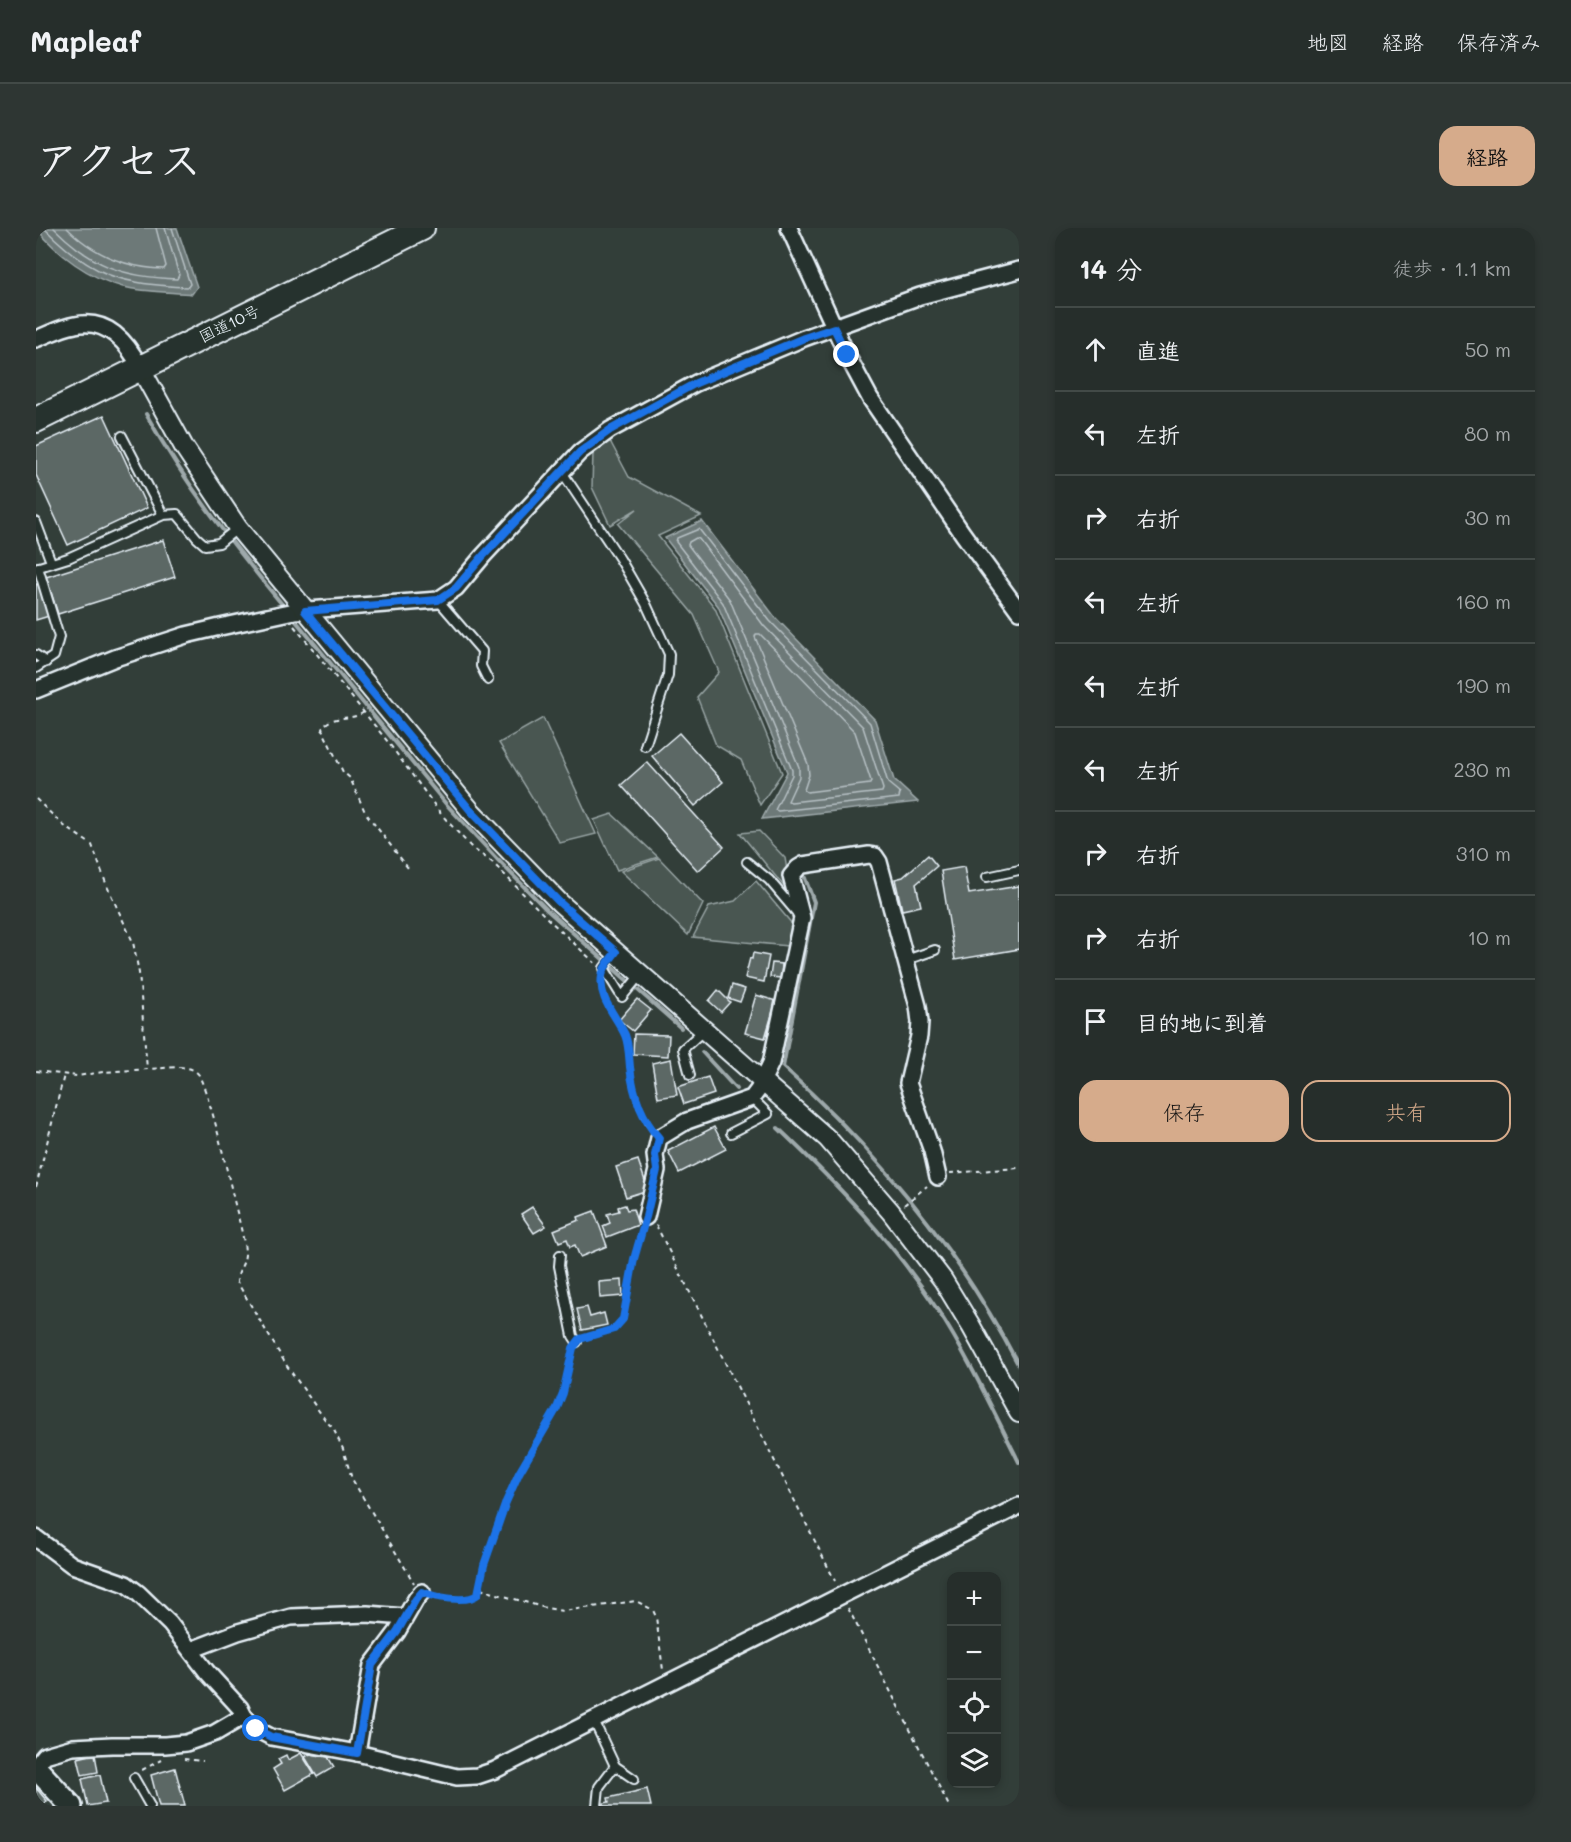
<!DOCTYPE html>
<html lang="ja">
<meta charset="utf-8">
<style>
:root{--surface:#262e2b;--page:#2e3633;--text:#f1f3f6;--muted:#a4a8a9;--line:#424a47;--accent:#d6ab8b}
body{margin:0;font-family:Mali,"Klee One",sans-serif;background:var(--page);color:var(--text)}
.controls{position:absolute;right:18px;bottom:18px;display:grid;overflow:hidden;border-radius:12px;box-shadow:0 3px 9px #0003}
.controls button{width:54px;height:54px;display:grid;place-items:center;padding:0;border:0;border-bottom:2px solid var(--line);background:var(--surface);color:var(--text);font:30px sans-serif}
.stop{position:absolute;width:18px;height:18px;margin:-14px;border:4px solid #1a73e8;border-radius:50%;background:#fff}
.stop.end{background:#1a73e8;border-color:#fff;box-shadow:0 2px 6px #0008}
.list{margin:0;padding:0;list-style:none}
h2{display:flex;justify-content:space-between;align-items:center;height:78px;margin:0;padding:0 24px;font-size:26px}
h2 small{font-size:20px;font-weight:400;color:var(--muted)}
.list li{display:grid;grid-template-columns:39px 1fr auto;gap:18px;align-items:center;box-sizing:border-box;height:84px;padding:0 24px;border-top:2px solid var(--line)}
.list b{display:block;font-size:22px;white-space:nowrap}
.list em{font-size:20px;font-style:normal;color:var(--muted)}
.actions{display:flex;gap:12px;padding:18px 24px}
.actions a{flex:1;padding:14px 0;border:2px solid var(--accent);border-radius:18px;text-align:center;font-size:21px;color:var(--accent)}
.actions .main{background:var(--accent);color:#111}
.icon{flex:none;width:33px;height:33px;fill:none;stroke:currentColor;stroke-width:2;stroke-linecap:round;stroke-linejoin:round}
.map{position:relative;flex:none;width:983px;height:1578px;overflow:hidden;border-radius:18px}
header{display:flex;align-items:center;gap:36px;box-sizing:border-box;height:84px;padding:0 30px;background:var(--surface);border-bottom:2px solid var(--line)}
header strong{font-size:28px}
nav{display:flex;gap:33px;margin-inline-start:auto;font-size:21px}
.intro{display:flex;align-items:center;justify-content:space-between;box-sizing:border-box;height:144px;padding:0 36px}
h1{margin:0;font-size:42px}
.button{padding:15px 27px;border-radius:18px;background:var(--accent);color:#111;font-size:21px;font-weight:700}
main{display:flex;gap:36px;padding:0 36px}
aside{flex:1;background:var(--surface);border-radius:18px;box-shadow:0 3px 9px #0003}
.map>svg:first-child{display:block}
.green{fill:#495651;stroke:#98a4a4;stroke-width:1.5}
.water{fill:#6d7978;stroke:#9ea9ab;stroke-width:1.5}
.lines{fill:none;stroke-linecap:round;stroke-linejoin:round}
.shore{stroke:#b7c1c5;stroke-width:1.5}
.stream{stroke:#9ea9ab;stroke-width:4}
.building{fill:#5c6865;stroke:#e8f1f8;stroke-width:1.5}
.service-casing{stroke:#e8f1f8;stroke-width:12}
.minor-casing{stroke:#e8f1f8;stroke-width:20}
.tertiary-casing{stroke:#e8f1f8;stroke-width:22}
.secondary-casing{stroke:#e8f1f8;stroke-width:26}
.trunk-casing{stroke:#e8f1f8;stroke-width:28}
.path{stroke:#e8f1f8;stroke-width:2;stroke-dasharray:4.5 4.5;stroke-linecap:butt}
.service{stroke:#26332d;stroke-width:8}
.minor{stroke:#26332d;stroke-width:15}
.tertiary{stroke:#26332d;stroke-width:18}
.secondary{stroke:#26332d;stroke-width:21}
.trunk{stroke:#26332d;stroke-width:24}
.route{stroke:#1a73e8;stroke-width:8}
.labels{text-anchor:middle;dominant-baseline:central;stroke-width:4.5;stroke-linejoin:round;paint-order:stroke}
.street-label{font-size:16px;fill:#e8f1f8;stroke:#26332d}
</style>
<header>
<strong>Mapleaf</strong>
<nav><a>地図</a><a>経路</a><a>保存済み</a></nav>
</header>
<div class="intro"><h1>アクセス</h1><a class="button">経路</a></div>
<main>
<div class="map">
<svg width="983" height="1578" viewBox="0 0 983 1578">
<rect width="100%" height="100%" fill="#323e39"/>
<filter id="ink" filterUnits="userSpaceOnUse"><feTurbulence type="fractalNoise" baseFrequency=".0167" numOctaves="2"/><feDisplacementMap in="SourceGraphic" scale="12" xChannelSelector="R" yChannelSelector="G"/><feConvolveMatrix kernelMatrix="1 2 1 2 8 2 1 2 1" color-interpolation-filters="sRGB"/></filter>
<g filter="url(#ink)">
<!-- green -->
<g class="green">
<path d="M574,213L593,249L665,288L622,308L679,380L746,545L724,577L705,532L680,517L661,469L683,444L658,387L582,296L601,281L574,297L556,259L557,225Z"/>
<path d="M507,490L560,606L524,615L463,515Z"/>
<path d="M576,586L622,629L581,642L558,592Z"/>
<path d="M723,603L749,630L755,667L704,605Z"/>
<path d="M623,630L667,676L652,707L585,643Z"/>
<path d="M720,653L757,697L752,718L657,709L673,679L699,673Z"/>
</g>
<!-- water -->
<g class="water">
<path d="M0,0H141L161,59L156,66C134,64 109,64 87,59C53,50 22,27 0,0Z"/>
<path d="M666,293L739,389L839,492L858,552L882,574L726,591L751,544L682,378L629,310Z"/>
</g>
<g class="lines">
<!-- shore -->
<g class="shore">
<path d="M8,0C56,49 85,56 152,59L154,56L136,0"/>
<path d="M18,0C57,39 87,49 141,51L143,47L129,0"/>
<path d="M31,0C58,27 90,40 128,41L130,38L120,0"/>
<path d="M663,301L734,393L834,495L852,555L864,565L863,570L742,583L739,582L756,547V542L687,375L640,314L641,310Z"/>
<path d="M660,310L663,311L728,398L827,499L847,561L846,564L755,574L752,573L763,549V539L694,372L652,317L653,314Z"/>
<path d="M720,406H724L819,504L835,553L834,556L771,564L768,562L773,547L772,536L719,409Z"/>
</g>
<!-- stream -->
<g class="stream">
<path d="M110,186C149,256 199,320 250,381"/>
<path d="M255,387L410,576L461,631L511,682L645,800"/>
<path d="M767,645L778,674L747,839C842,924 924,1024 983,1138"/>
<path d="M666,824L700,861"/>
<path d="M742,900C801,956 856,1013 901,1081C933,1130 957,1183 983,1234"/>
</g>
</g>
<!-- building -->
<g class="building">
<path d="M68,187L111,280L32,317L0,247V218Z"/>
<path d="M127,312L139,349L22,386L10,349Z"/>
<path d="M0,356H2L13,388L0,392Z"/>
<path d="M643,505L687,554L659,578L616,528Z"/>
<path d="M611,534L688,619L662,643L585,557Z"/>
<path d="M892,627L901,638L880,656L885,678L866,682L859,651L867,649Z"/>
<path d="M928,639L933,666L983,658V721L919,732L905,643Z"/>
<path d="M717,725L733,728L728,754L709,750L714,730L716,731Z"/>
<path d="M736,735L746,736L745,750L734,749Z"/>
<path d="M696,757L709,761L704,774L692,770Z"/>
<path d="M682,762L694,774L685,784L673,773Z"/>
<path d="M720,767L740,773L729,810L709,805Z"/>
<path d="M601,771L615,782L597,803L583,792Z"/>
<path d="M598,806L633,807L632,828L597,826Z"/>
<path d="M635,831L641,867L622,870L616,835Z"/>
<path d="M672,849L678,866L648,876L642,859Z"/>
<path d="M678,899L690,921L643,945L632,923Z"/>
<path d="M602,932L612,962L590,969L580,939Z"/>
<path d="M589,977L591,982L597,981L602,997L571,1009L567,998L574,995L571,986L583,983L582,979Z"/>
<path d="M496,979L510,998L498,1005L485,986Z"/>
<path d="M558,983L571,1018L544,1029L539,1017L534,1019L531,1011L523,1014L518,1002L543,992L542,989Z"/>
<path d="M586,1052L587,1068L564,1070L563,1054Z"/>
<path d="M551,1079L554,1089L568,1085L571,1097L546,1102L541,1081Z"/>
<path d="M265,1525L278,1546L249,1562L237,1541L245,1536L242,1531L250,1527L252,1532Z"/>
<path d="M59,1526L62,1544L46,1547L42,1530Z"/>
<path d="M274,1526L292,1529L298,1539L281,1549L269,1529Z"/>
<path d="M139,1540L149,1578H123L115,1547Z"/>
<path d="M64,1547L70,1575L52,1578L46,1551Z"/>
<path d="M0,1560L11,1573L6,1578H0Z"/>
<path d="M611,1561L615,1578H568V1575L573,1574L572,1570Z"/>
</g>
<g class="lines">
<!-- service casing -->
<g class="service-casing">
<g id="service">
<path d="M86,208L127,287"/>
<path d="M526,244L584,331L610,376L633,426L632,447L609,518"/>
<path d="M0,294L15,334"/>
<path d="M0,340L32,330L127,287L141,286L161,310L169,317L183,315L202,300"/>
<path d="M402,372L446,423L445,438L452,452"/>
<path d="M0,427L10,434"/>
<path d="M0,440L18,428L23,409L2,339"/>
<path d="M711,634L733,652L761,685"/>
<path d="M951,649L983,642"/>
<path d="M580,724L568,740L586,769L604,747"/>
<path d="M870,732L899,722"/>
<path d="M654,847L647,821L668,802"/>
<path d="M695,905L732,886L716,870"/>
<path d="M524,1027L523,1038L537,1108L541,1114"/>
<path d="M557,1491L579,1538L598,1551"/>
<path d="M98,1550L114,1578"/>
<path d="M561,1578L563,1559L579,1538"/>
</g>
</g>
<!-- minor casing -->
<g class="minor-casing">
<g id="minor">
<path d="M753,0L811,127L834,170L927,306L983,383"/>
<path d="M0,111C13,106 26,99 39,97C71,90 91,114 104,139"/>
<path d="M0,462L79,430L150,407L184,399L259,383L402,372L420,360L447,328L544,224L574,202L660,155L768,110L884,68L983,42"/>
<path d="M610,989L621,942L619,927L623,910L651,893L716,870L722,862L735,835L766,690L755,648L762,640L767,637L833,627L839,628L843,634L882,778L884,794L883,808L872,855L896,923L902,949"/>
<path d="M0,1310L36,1337L90,1356L102,1365L134,1396L171,1444L204,1480L208,1488L220,1501L235,1509L321,1525L421,1549L441,1548L459,1542L983,1278"/>
<path d="M155,1422L202,1404L255,1389L331,1386L369,1389"/>
<path d="M321,1525L336,1437L361,1404L380,1371L386,1364"/>
<path d="M0,1538L9,1527L37,1519L76,1517H129L150,1515L179,1505L208,1488"/>
</g>
</g>
<!-- tertiary casing -->
<g class="tertiary-casing">
<path id="tertiary" d="M104,139L148,219L202,300L435,583L524,675L792,911L855,984L907,1052L935,1098L983,1185"/>
</g>
<!-- secondary casing -->
<g class="secondary-casing">
<path id="secondary" d="M0,1540L35,1578"/>
</g>
<!-- trunk casing -->
<g class="trunk-casing">
<path id="trunk" d="M0,192L386,0"/>
</g>
<!-- path -->
<g class="path">
<path d="M258,398L352,514L405,586L436,620L456,634L512,691L559,735"/>
<path d="M328,484C315,494 295,485 286,501L307,544L314,550L329,584L372,640"/>
<path d="M0,571L27,597L56,617L71,658L97,714L103,745L111,841"/>
<path d="M567,758C569,781 583,790 589,809C599,839 593,872 613,899"/>
<path d="M0,843L41,848L67,844L143,839C151,840 158,840 163,847C179,885 187,927 197,968C201,986 207,1004 209,1023C210,1035 201,1043 201,1054L251,1138L290,1193L297,1200L307,1221L316,1251L378,1355"/>
<path d="M914,945L983,940"/>
<path d="M0,959L28,847"/>
<path d="M868,977L891,958"/>
<path d="M620,997L799,1353"/>
<path d="M551,1108L578,1101L587,1091L598,1031L606,1003"/>
<path d="M444,1361L510,1380L527,1383L600,1373L617,1382L620,1389L627,1442"/>
<path d="M399,1369L433,1371L442,1367L448,1337L470,1274L483,1245L521,1180L527,1165L537,1122"/>
<path d="M812,1380L913,1578"/>
<path d="M148,1531L167,1533"/>
<path d="M106,1542L125,1532"/>
</g>
<!-- service -->
<use href="#service" class="service"/>
<!-- minor -->
<use href="#minor" class="minor"/>
<!-- tertiary -->
<use href="#tertiary" class="tertiary"/>
<!-- secondary -->
<use href="#secondary" class="secondary"/>
<!-- trunk -->
<use href="#trunk" class="trunk"/>
</g>
</g>
<g class="lines" filter="url(#ink)">
<!-- route -->
<path class="route" d="M220,1501L235,1509L321,1525L336,1437L361,1404L380,1371L386,1364C397,1369 432,1376 442,1366L448,1337L470,1274L483,1245L521,1180L527,1165L537,1120L544,1111L578,1101L587,1091L598,1031L610,989L621,942L619,927L623,910C605,890 597,866 594,839C593,829 593,817 589,807C580,787 562,771 566,748C567,739 575,731 580,724L524,675L435,583L269,383L402,372L420,360L447,328L544,224L574,202L660,155L768,110L798,100L811,127"/>
</g>
<g class="labels">
<!-- street labels -->
<g class="street-label">
<text transform="translate(193 95) rotate(-26)">国道10号</text>
</g>
</g>
</svg>
<div class="controls">
<button>+</button>
<button>−</button>
<button><svg class="icon" aria-label="locate" viewBox="0 0 24 24"><circle cx="12" cy="12" r="6"/><path d="M12 2v4M12 18v4M2 12h4M18 12h4"/></svg></button>
<button><svg class="icon" aria-label="layers" viewBox="0 0 24 24"><path d="M12 4l9 5-9 5-9-5zM3 14l9 5 9-5"/></svg></button>
</div>
<div class="stop" style="left:220px;top:1501px"></div>
<div class="stop end" style="left:811px;top:127px"></div>
</div>
<aside>
<h2>14 分<small>徒歩 · 1.1 km</small></h2>
<ul class="list">
<li><svg class="icon" aria-label="ahead" viewBox="0 0 24 24"><path d="M12 20V5M6 11l6-6 6 6"/></svg><div><b>直進</b></div><em>50 m</em></li>
<li><svg class="icon" aria-label="left" viewBox="0 0 24 24"><path d="M17 20v-9H6M10 6l-5 5 5 5"/></svg><div><b>左折</b></div><em>80 m</em></li>
<li><svg class="icon" aria-label="right" viewBox="0 0 24 24"><path d="M7 20v-9h11M14 6l5 5-5 5"/></svg><div><b>右折</b></div><em>30 m</em></li>
<li><svg class="icon" aria-label="left" viewBox="0 0 24 24"><path d="M17 20v-9H6M10 6l-5 5 5 5"/></svg><div><b>左折</b></div><em>160 m</em></li>
<li><svg class="icon" aria-label="left" viewBox="0 0 24 24"><path d="M17 20v-9H6M10 6l-5 5 5 5"/></svg><div><b>左折</b></div><em>190 m</em></li>
<li><svg class="icon" aria-label="left" viewBox="0 0 24 24"><path d="M17 20v-9H6M10 6l-5 5 5 5"/></svg><div><b>左折</b></div><em>230 m</em></li>
<li><svg class="icon" aria-label="right" viewBox="0 0 24 24"><path d="M7 20v-9h11M14 6l5 5-5 5"/></svg><div><b>右折</b></div><em>310 m</em></li>
<li><svg class="icon" aria-label="right" viewBox="0 0 24 24"><path d="M7 20v-9h11M14 6l5 5-5 5"/></svg><div><b>右折</b></div><em>10 m</em></li>
<li><svg class="icon" aria-label="arrive" viewBox="0 0 24 24"><path d="M6 21V4h12l-3 4 3 4H6"/></svg><div><b>目的地に到着</b></div></li>
</ul>
<div class="actions"><a class="main">保存</a><a>共有</a></div>
</aside>
</main>
